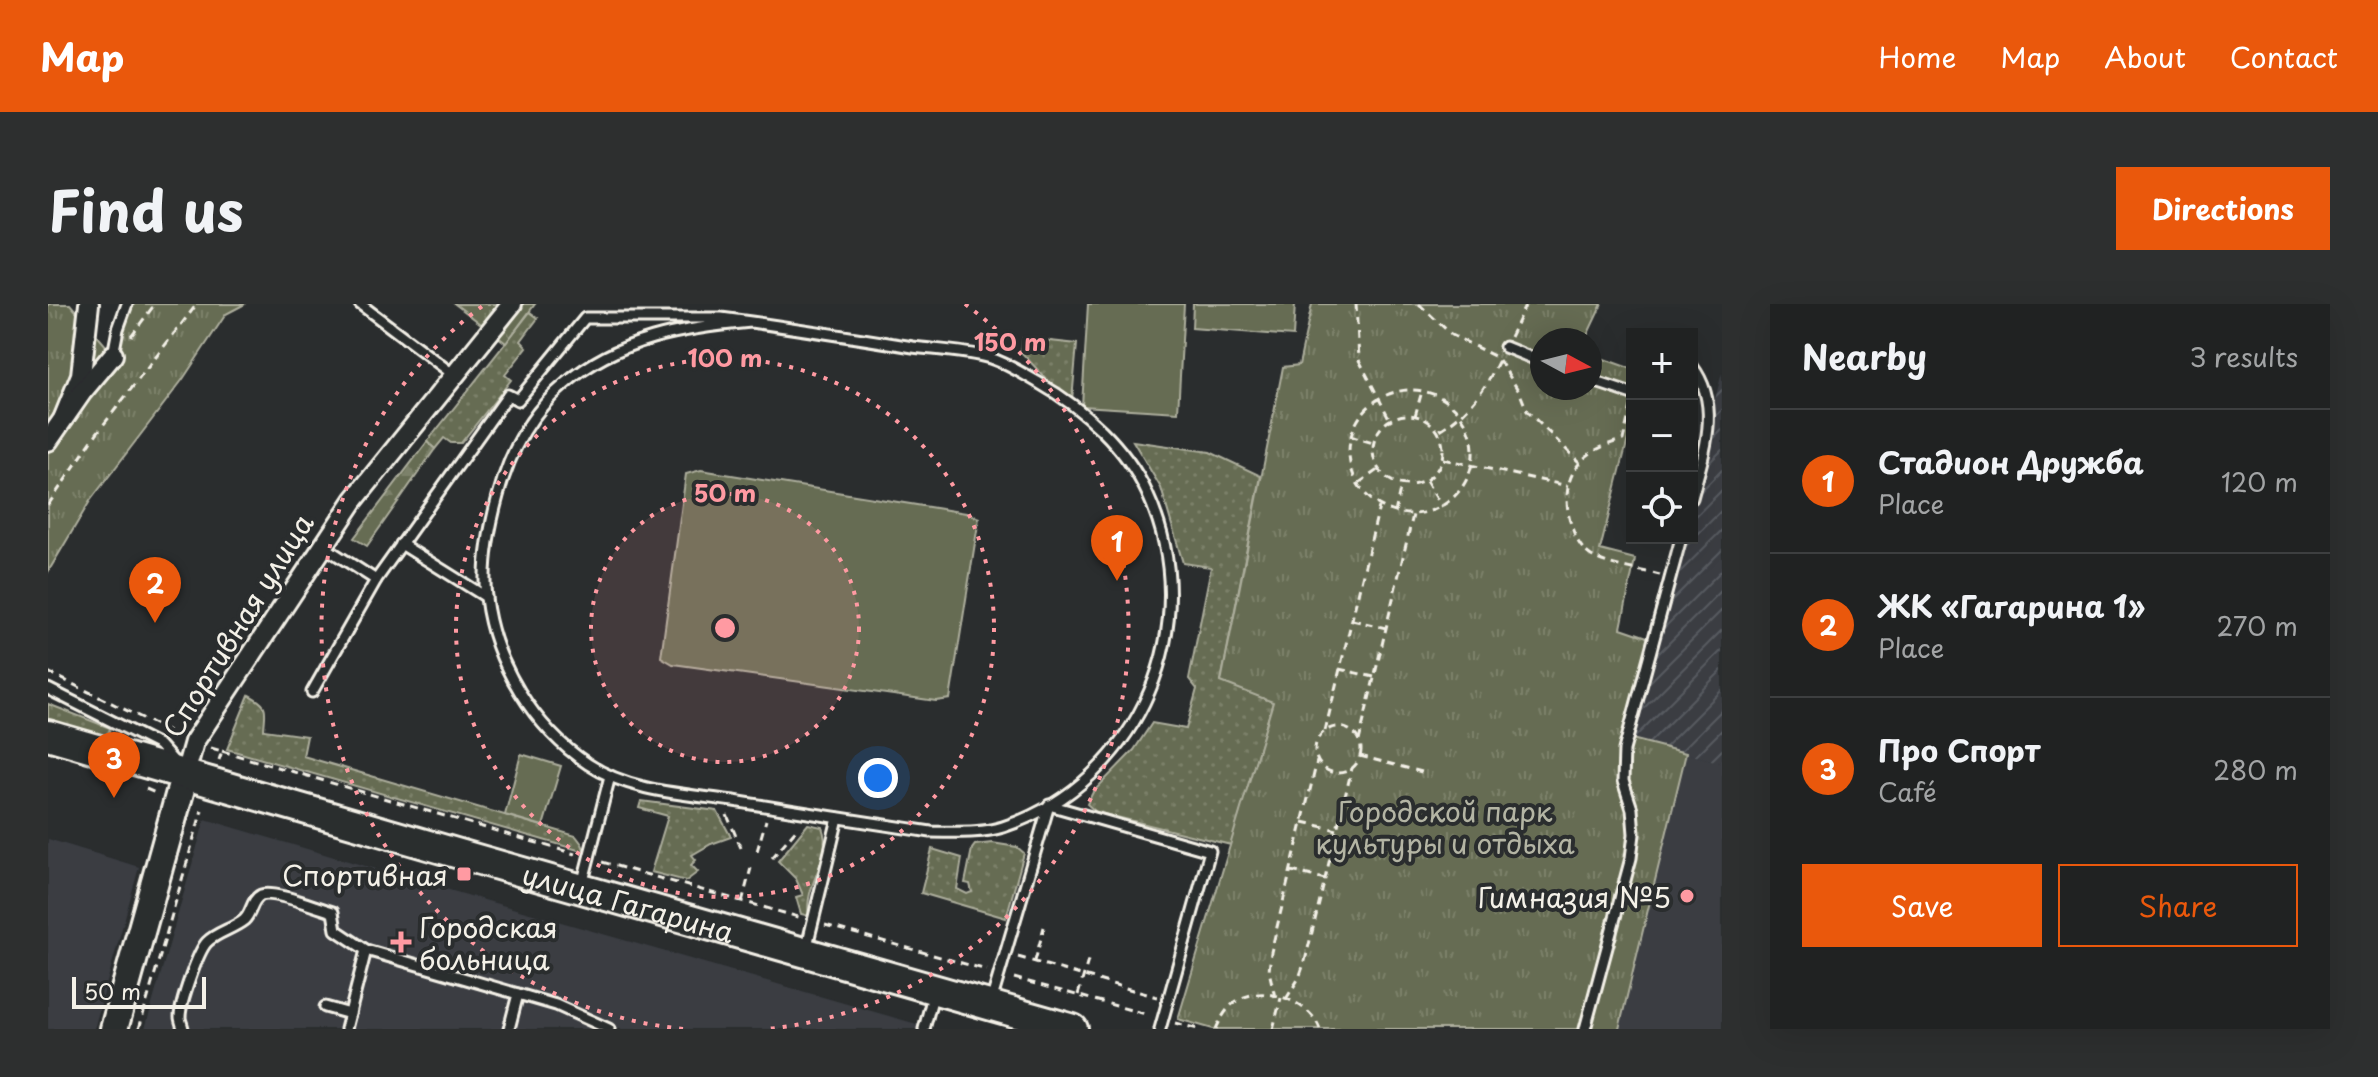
<!DOCTYPE html>
<meta charset="utf-8">
<style>
:root{--surface:#202222;--page:#2d2f2f;--text:#f1f3f6;--muted:#a2a4a5;--line:#3d3f40;--accent:#ea580c}
body{margin:0;font-family:"Playpen Sans",sans-serif;background:var(--page);color:var(--text)}
.controls{position:absolute;right:24px;top:24px;display:grid;overflow:hidden;border-radius:0px;box-shadow:0 8px 32px #0002}
.controls button{width:72px;height:72px;display:grid;place-items:center;padding:0;border:0;border-bottom:2px solid var(--line);background:var(--surface);color:var(--text);font:40px sans-serif}
.compass{position:absolute;left:1482px;top:24px;width:72px;height:72px;border-radius:50%;background:var(--surface);box-shadow:0 8px 32px #0002;rotate:97deg}
.scale{position:absolute;left:24px;bottom:20px;width:134px;box-sizing:border-box;padding-left:8px;border:4px solid #f4f1e8;border-top:0;font-size:22px;line-height:28px;white-space:nowrap;color:#f4f1e8;-webkit-text-stroke:6px #2a2d2e;paint-order:stroke}
.you{position:absolute;left:830px;top:474px;width:28px;height:28px;margin:-20px;border:6px solid #fff;border-radius:50%;background:#1a73e8;box-shadow:0 0 0 12px #1a73e833}
.badge{display:grid;place-items:center;width:52px;height:52px;border-radius:50%;background:var(--accent);color:#fff;font-size:26px;font-weight:700}
.pin{position:absolute;translate:-50% -66px;filter:drop-shadow(0 2px 4px #0008)}
.pin::after{content:'';position:absolute;top:42px;width:28px;height:24px;background:inherit;clip-path:polygon(0 0,100% 0,50% 100%)}
.list{margin:0;padding:0;list-style:none}
h2{display:flex;justify-content:space-between;align-items:center;height:104px;margin:0;padding:0 32px;font-size:34px}
h2 small{font-size:26px;font-weight:400;color:var(--muted)}
.list li{display:grid;grid-template-columns:52px 1fr auto;gap:24px;align-items:center;box-sizing:border-box;height:144px;padding:0 32px;border-top:2px solid var(--line)}
.list b{display:block;font-size:30px;white-space:nowrap}
.list p{margin:0;font-size:26px;white-space:nowrap;color:var(--muted)}
.list em{font-size:26px;font-style:normal;color:var(--muted)}
.actions{display:flex;gap:16px;padding:24px 32px}
.actions a{flex:1;padding:18px 0;border:2px solid var(--accent);border-radius:0px;text-align:center;font-size:28px;color:var(--accent)}
.actions .main{background:var(--accent);color:#fff}
.icon{flex:none;width:44px;height:44px;fill:none;stroke:currentColor;stroke-width:2;stroke-linecap:round;stroke-linejoin:round}
.map{position:relative;flex:none;width:1674px;height:725px;overflow:hidden;border-radius:0px}
header{display:flex;align-items:center;gap:48px;box-sizing:border-box;height:112px;padding:0 40px;background:var(--accent);color:#fff}
header strong{font-size:38px}
nav{display:flex;gap:44px;margin-inline-start:auto;font-size:28px}
.intro{display:flex;align-items:center;justify-content:space-between;box-sizing:border-box;height:192px;padding:0 48px}
h1{margin:0;font-size:56px}
.button{padding:20px 36px;border-radius:0px;background:var(--accent);color:#fff;font-size:28px;font-weight:700}
main{display:flex;gap:48px;padding:0 48px}
aside{flex:1;background:var(--surface);border-radius:0px;box-shadow:0 8px 32px #0002}
.map>svg:first-child{display:block}
.built{fill:#3a3d43}
.industrial{fill:url(#industrial-furrows)}
.grass{fill:url(#grass-dots);stroke:#adae9d;stroke-width:2}
.forest{fill:url(#forest-firs);stroke:#adae9d;stroke-width:2}
.park{fill:url(#park-tufts);stroke:#adae9d;stroke-width:2}
.pitch{fill:#666c52;stroke:#adae9d;stroke-width:2}
.lines{fill:none;stroke-linecap:round;stroke-linejoin:round}
.service-casing{stroke:#f4f1e8;stroke-width:15}
.minor-casing{stroke:#f4f1e8;stroke-width:24}
.secondary-casing{stroke:#f4f1e8;stroke-width:32}
.primary-casing{stroke:#f4f1e8;stroke-width:34}
.path{stroke:#f4f1e8;stroke-width:3;stroke-dasharray:8 6;stroke-linecap:butt}
.service{stroke:#2a2d2e;stroke-width:9}
.minor{stroke:#2a2d2e;stroke-width:18}
.secondary{stroke:#2a2d2e;stroke-width:26}
.primary{stroke:#2a2d2e;stroke-width:28}
.ring{fill:none;stroke:#ff9aa2;stroke-width:4;stroke-dasharray:4 8}
.poi-dot{fill:#ff9aa2;stroke:#2a2d2e;stroke-width:3}
.labels{text-anchor:middle;dominant-baseline:central;stroke-width:8;stroke-linejoin:round;paint-order:stroke}
.street-label{font-size:28px;fill:#f4f1e8;stroke:#2a2d2e}
.park-label{font-size:28px;fill:#b4b5a4;stroke:#2a2d2e}
.poi-label{font-size:28px;fill:#f4f1e8;stroke:#2a2d2e;text-anchor:end}
.centre{fill:#ff9aa2;stroke:#2a2d2e;stroke-width:4}
.ring-label{font-size:24px;text-anchor:middle;font-weight:bold;fill:#ff9aa2;stroke:#2a2d2e;stroke-width:8;stroke-linejoin:round;paint-order:stroke}
</style>
<header>
<strong>Map</strong>
<nav><a>Home</a><a>Map</a><a>About</a><a>Contact</a></nav>
</header>
<div class="intro"><h1>Find us</h1><a class="button">Directions</a></div>
<main>
<div class="map">
<svg width="1674" height="725" viewBox="0 0 1674 725">
<defs>
<pattern id="industrial-furrows" width="10" height="10" patternUnits="userSpaceOnUse" patternTransform="scale(2)"><rect width="10" height="10" fill="#3a3d43"/><path d="M-1 1l2-2M0 10L10 0M9 11l2-2" fill="none" stroke="#575a5e"/></pattern>
<pattern id="grass-dots" width="8" height="8" patternUnits="userSpaceOnUse" patternTransform="scale(2)"><rect width="8" height="8" fill="#666c52"/><path d="M2 2h.1M6 6h.1" fill="none" stroke="#7c816b" stroke-width="1.8" stroke-linecap="round"/></pattern>
<pattern id="forest-firs" width="22" height="20" patternUnits="userSpaceOnUse" patternTransform="scale(2)"><rect width="22" height="20" fill="#666c52"/><path d="M5 1l3.5 6h-7zM16 11l3.5 6h-7z" fill="#7c816b"/></pattern>
<pattern id="park-tufts" width="24" height="20" patternUnits="userSpaceOnUse" patternTransform="scale(2)"><rect width="24" height="20" fill="#666c52"/><path d="M3 7l-1-3M5 7V3M7 7l1-3M15 17l-1-3M17 17v-4M19 17l1-3" fill="none" stroke="#7c816b"/></pattern>
</defs>
<rect width="100%" height="100%" fill="#2a2d2e"/>
<filter id="ink" filterUnits="userSpaceOnUse"><feTurbulence type="fractalNoise" baseFrequency=".0125" numOctaves="2"/><feDisplacementMap in="SourceGraphic" scale="16" xChannelSelector="R" yChannelSelector="G"/><feConvolveMatrix kernelMatrix="1 2 1 2 8 2 1 2 1" color-interpolation-filters="sRGB"/></filter>
<g filter="url(#ink)">
<!-- built -->
<g class="built">
<path d="M1638,449L1674,459V725H1571Z"/>
<path d="M157,515L293,555L886,725H97Z"/>
<path d="M0,535L91,563L46,725H0Z"/>
</g>
<!-- industrial -->
<path class="industrial" d="M1674,69V459L1576,433L1629,234H1644V180Z"/>
<!-- grass -->
<g class="grass">
<path d="M482,8L490,14L473,37L479,43L457,71L463,76L413,139H403L396,134L387,145L379,138Z"/>
<path d="M975,34L1029,40L1024,96L1002,79L973,48Z"/>
<path d="M1085,137L1162,148L1213,172L1173,377L1225,398L1183,541L1048,508L1039,500L1045,488L1086,446L1104,419L1138,425L1149,385L1141,375L1163,263L1135,259L1113,184Z"/>
<path d="M201,391C222,402 217,405 216,426L259,432L255,452L528,532L534,540L537,548L179,445Z"/>
<path d="M0,400L62,424L59,434L0,415Z"/>
<path d="M593,497L669,507L683,533L663,540L644,551L648,556L643,561L650,568L638,577L603,568L620,512L591,504Z"/>
<path d="M760,520L774,523C786,555 755,579 761,612L753,610L748,593L755,591L748,575L730,557Z"/>
<path d="M944,539L969,543L976,549L958,614L873,589L884,545L914,554L909,585L919,590L924,588L922,580L917,579L924,545L927,541Z"/>
</g>
<!-- forest -->
<path class="forest" d="M379,138L387,145L319,242L306,234Z"/>
<!-- park -->
<g class="park">
<path d="M0,0H22L65,50L79,0H197L178,10L135,75L42,197L0,268Z"/>
<path d="M407,0H487L458,39Z"/>
<path d="M1264,0H1554L1537,36H1494V84H1542V50L1584,65V119L1552,246L1587,255L1573,324L1602,334L1576,433L1638,449L1571,725H1165L1130,715L1225,398L1173,378L1235,63L1251,61Z"/>
</g>
<!-- pitch -->
<g class="pitch">
<path d="M1040,0H1136L1130,108L1034,102Z"/>
<path d="M1145,0H1247L1245,32L1144,24Z"/>
<path d="M653,166L918,209L931,214L902,395L888,397L625,360L613,353L638,170Z"/>
<path d="M473,450L513,462L495,522L457,511Z"/>
</g>
<g class="lines">
<!-- service casing -->
<g class="service-casing">
<g id="service">
<path d="M312,0L406,71"/>
<path d="M1457,43L1494,58"/>
<path d="M65,51L70,25L79,0"/>
<path d="M1644,62C1674,101 1656,148 1644,194"/>
<path d="M1542,76L1584,90"/>
<path d="M353,240L438,293"/>
<path d="M275,242L328,276"/>
<path d="M0,385L111,441L127,459"/>
<path d="M264,388L328,276L460,91L470,96L537,14H673L703,18C757,26 811,34 865,43C890,46 918,47 942,54C958,59 976,70 991,79C1035,104 1078,143 1099,189C1160,319 1092,478 955,523C933,530 907,528 883,528C817,518 751,508 686,497C637,490 582,488 540,460C486,424 446,359 438,294C434,260 441,225 450,192C461,150 482,109 517,80C570,34 636,24 703,18"/>
<path d="M534,581L562,472"/>
<path d="M758,646L790,514"/>
<path d="M470,690L508,701L561,725"/>
<path d="M943,698L1001,501L1162,547L1112,725"/>
<path d="M277,703L302,710"/>
<path d="M135,725C135,723 132,716 132,713C132,700 150,647 159,638C169,628 185,625 196,616C204,609 203,596 213,591C226,586 270,604 285,608L288,626L318,646L470,690L461,725"/>
<path d="M298,725L318,646"/>
<path d="M876,725L886,688"/>
<path d="M1537,725L1583,554L1586,530L1584,505L1575,477L1576,446L1633,234"/>
</g>
</g>
<!-- minor casing -->
<g class="minor-casing">
<g id="minor">
<path d="M16,113L33,71L41,0"/>
<path d="M0,137L34,88L65,51"/>
<path d="M137,470L146,438L306,196L464,0"/>
</g>
</g>
<!-- secondary casing -->
<g class="secondary-casing">
<path id="secondary" d="M66,725L137,470"/>
</g>
<!-- primary casing -->
<g class="primary-casing">
<g id="primary">
<path id="s1" d="M0,431C341,532 683,626 1025,725"/>
</g>
</g>
<!-- path -->
<g class="path">
<path d="M1308,0L1311,56L1342,116"/>
<path d="M1371,0L1404,31L1446,52"/>
<path d="M83,32L107,0"/>
<path d="M1462,33L1478,0"/>
<path d="M1451,56L1472,89L1479,107L1531,158"/>
<circle cx="1363" cy="148" r="62"/>
<path d="M1583,102L1575,136C1531,146 1511,173 1522,217C1526,231 1532,246 1545,253C1561,262 1593,266 1612,271"/>
<circle cx="1360" cy="146" r="35"/>
<path d="M1367,112L1374,87"/>
<path d="M1392,126C1423,106 1436,87 1452,54"/>
<path d="M1302,132L1325,139"/>
<path d="M1395,155L1520,182"/>
<path d="M1378,177L1394,203"/>
<path d="M1311,179L1331,165"/>
<path d="M0,201L49,129L149,0"/>
<path d="M1347,209L1353,181"/>
<path d="M1304,316L1338,324"/>
<path d="M1291,365L1326,373"/>
<path d="M0,368L129,431"/>
<circle cx="1290" cy="446" r="23"/>
<path d="M1277,427L1331,203"/>
<path d="M1311,437L1365,211"/>
<path d="M163,444L174,447L171,456"/>
<path d="M174,447L527,550"/>
<path d="M1312,452L1374,468"/>
<path d="M98,485L110,490"/>
<path d="M679,511L693,544"/>
<path d="M1255,518L1289,526"/>
<path d="M709,547L718,516"/>
<path d="M724,554L750,523"/>
<path d="M554,558L754,614"/>
<path d="M1243,567L1277,575"/>
<path d="M694,598L703,564"/>
<path d="M777,621L939,666"/>
<path d="M970,653L1109,693"/>
<path d="M987,657L996,623"/>
<path d="M966,674L1101,711"/>
<path d="M1030,691L1041,653"/>
<path d="M1227,693L1221,667L1223,648L1269,457"/>
<path d="M1238,695L1251,674L1257,657L1304,464"/>
<path d="M1127,719L1150,725"/>
<path d="M91,725L154,506"/>
<path d="M1168,725C1172,716 1178,705 1186,699C1211,678 1262,696 1272,725"/>
<path d="M1225,725L1233,694"/>
</g>
<!-- service -->
<use href="#service" class="service"/>
<!-- minor -->
<use href="#minor" class="minor"/>
<!-- secondary -->
<use href="#secondary" class="secondary"/>
<!-- primary -->
<use href="#primary" class="primary"/>
</g>
</g>
<!-- distance rings -->
<circle cx="677" cy="324" r="134" fill="#ff9aa2" fill-opacity=".12"/>
<g class="ring">
<circle cx="677" cy="324" r="134"/>
<circle cx="677" cy="324" r="269"/>
<path d="M635 725A403 403 0 0 1 437 0M917 0A403 403 0 0 1 719 725"/>
</g>
<!-- markers -->
<g class="poi-dot">
<rect x="408" y="562" width="16" height="16" rx="4"/>
<circle cx="1639" cy="592" r="8"/>
<path d="M349 626h8v8h8v8h-8v8h-8v-8h-8v-8h8z"/>
</g>
<g class="labels">
<!-- street labels -->
<g class="street-label">
<text transform="translate(189 321) rotate(-58)">Спортивная улица</text>
<text stroke="none"><textPath href="#s1" startOffset="604">улица Гагарина</textPath></text>
</g>
<!-- park labels -->
<g class="park-label">
<text x="1397" y="506">Городской парк<tspan x="1397" dy="32">культуры и отдыха</tspan></text>
</g>
<!-- poi labels -->
<g class="poi-label">
<text x="400" y="570">Спортивная</text>
<text x="1623" y="592">Гимназия №5</text>
<text x="371" y="622" text-anchor="start">Городская<tspan x="371" dy="32">больница</tspan></text>
</g>
</g>
<circle cx="677" cy="324" r="12" class="centre"/>
<g class="ring-label">
<text x="962" y="47">150 m</text>
<text x="677" y="63">100 m</text>
<text x="677" y="198">50 m</text>
</g>
</svg>
<div class="controls">
<button>+</button>
<button>−</button>
<button><svg class="icon" aria-label="locate" viewBox="0 0 24 24"><circle cx="12" cy="12" r="6"/><path d="M12 2v4M12 18v4M2 12h4M18 12h4"/></svg></button>
</div>
<svg class="compass" viewBox="-18 -18 36 36"><path d="M0-13l5 13h-10z" fill="#e53935"/><path d="M0 13l5-13h-10z" fill="#a2a4a5"/></svg>
<div class="scale">50 m</div>
<div class="you"></div>
<div class="pin badge" style="left:1069px;top:277px">1</div>
<div class="pin badge" style="left:107px;top:319px">2</div>
<div class="pin badge" style="left:66px;top:494px">3</div>
</div>
<aside>
<h2>Nearby<small>3 results</small></h2>
<ul class="list">
<li><span class="badge">1</span><div><b>Стадион Дружба</b><p>Place</p></div><em>120 m</em></li>
<li><span class="badge">2</span><div><b>ЖК «Гагарина 1»</b><p>Place</p></div><em>270 m</em></li>
<li><span class="badge">3</span><div><b>Про Спорт</b><p>Café</p></div><em>280 m</em></li>
</ul>
<div class="actions"><a class="main">Save</a><a>Share</a></div>
</aside>
</main>
